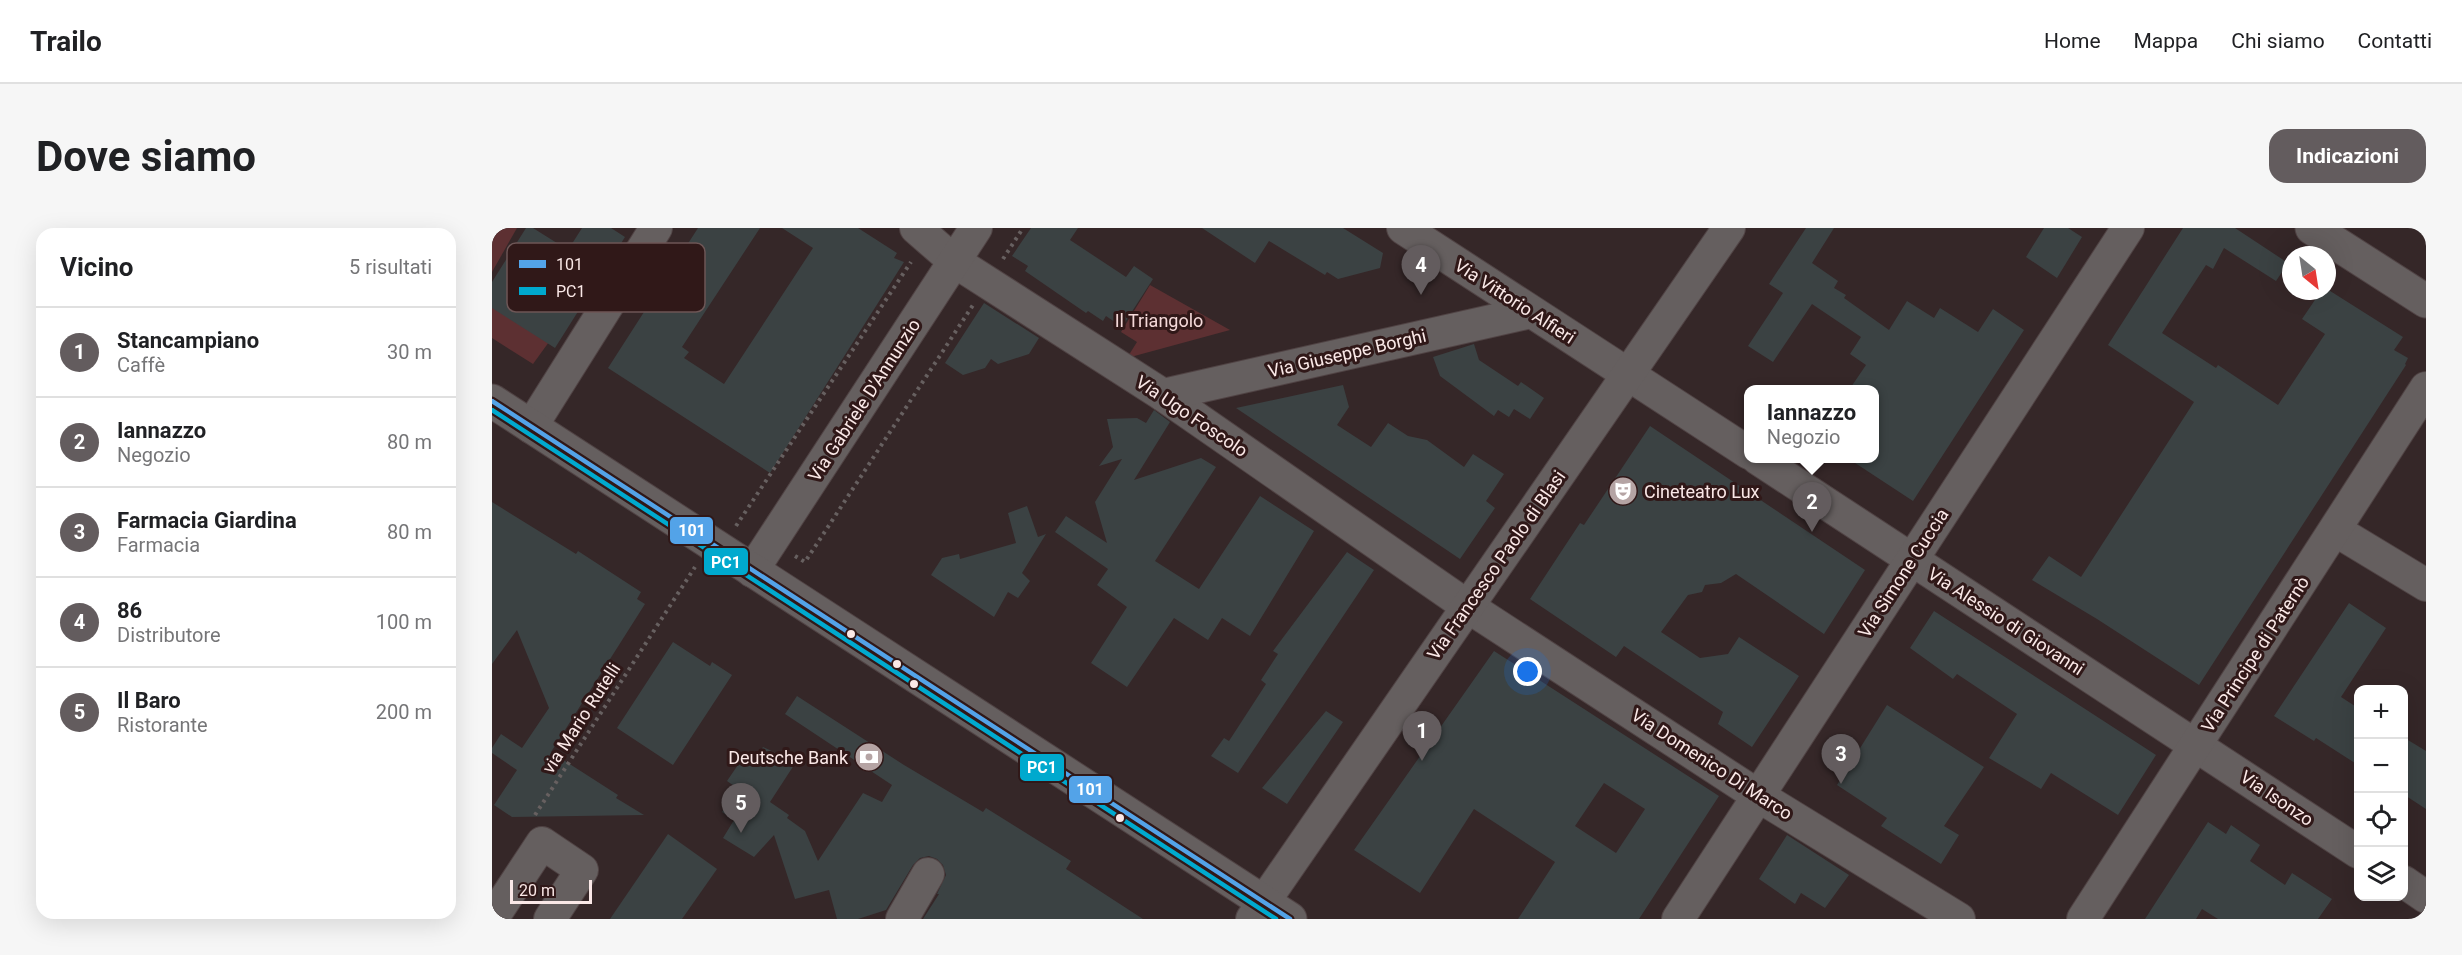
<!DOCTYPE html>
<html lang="it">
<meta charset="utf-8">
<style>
:root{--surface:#fff;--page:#f6f6f6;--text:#202124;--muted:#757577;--line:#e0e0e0;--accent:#635c5e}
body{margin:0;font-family:Roboto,sans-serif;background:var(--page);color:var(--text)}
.controls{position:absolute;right:18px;bottom:18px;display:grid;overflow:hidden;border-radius:12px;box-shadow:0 6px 24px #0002}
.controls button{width:54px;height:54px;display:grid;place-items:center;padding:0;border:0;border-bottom:2px solid var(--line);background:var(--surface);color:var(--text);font:30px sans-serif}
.compass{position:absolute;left:1790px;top:18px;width:54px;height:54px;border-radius:50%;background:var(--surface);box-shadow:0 6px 24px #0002;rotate:150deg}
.scale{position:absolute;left:18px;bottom:15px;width:82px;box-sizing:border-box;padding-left:6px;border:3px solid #fae8e7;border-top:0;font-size:16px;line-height:21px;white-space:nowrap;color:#fae8e7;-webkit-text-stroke:4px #301818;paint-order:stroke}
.you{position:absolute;left:1036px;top:444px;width:21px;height:21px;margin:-15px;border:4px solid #fff;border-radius:50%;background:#1a73e8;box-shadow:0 0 0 9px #1a73e833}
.badge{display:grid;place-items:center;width:39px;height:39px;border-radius:50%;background:var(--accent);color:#fff;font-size:20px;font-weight:700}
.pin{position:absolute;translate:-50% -50px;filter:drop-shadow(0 2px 3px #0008)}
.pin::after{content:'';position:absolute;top:32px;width:21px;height:18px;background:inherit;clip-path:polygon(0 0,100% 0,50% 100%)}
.popup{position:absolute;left:1252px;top:157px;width:135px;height:78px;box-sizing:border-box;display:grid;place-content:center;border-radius:12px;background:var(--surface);filter:drop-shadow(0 2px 4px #0005);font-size:20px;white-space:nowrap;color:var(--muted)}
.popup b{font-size:22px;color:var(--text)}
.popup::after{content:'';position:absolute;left:50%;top:100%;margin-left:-12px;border:12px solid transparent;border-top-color:var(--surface)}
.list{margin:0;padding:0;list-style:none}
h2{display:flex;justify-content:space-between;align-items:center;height:78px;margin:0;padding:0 24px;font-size:26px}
h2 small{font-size:20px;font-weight:400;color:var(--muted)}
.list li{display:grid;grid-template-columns:39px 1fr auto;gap:18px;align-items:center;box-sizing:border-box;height:90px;padding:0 24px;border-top:2px solid var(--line)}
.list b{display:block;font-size:22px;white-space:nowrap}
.list p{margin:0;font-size:20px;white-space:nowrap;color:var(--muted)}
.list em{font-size:20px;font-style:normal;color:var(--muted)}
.icon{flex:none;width:33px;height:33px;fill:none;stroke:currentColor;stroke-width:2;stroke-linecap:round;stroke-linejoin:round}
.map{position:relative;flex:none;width:1934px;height:691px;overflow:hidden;border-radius:18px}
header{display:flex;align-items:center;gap:36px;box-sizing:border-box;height:84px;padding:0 30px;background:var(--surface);border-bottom:2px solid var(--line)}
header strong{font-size:28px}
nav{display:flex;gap:33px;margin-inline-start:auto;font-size:21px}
.intro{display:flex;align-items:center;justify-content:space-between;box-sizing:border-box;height:144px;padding:0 36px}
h1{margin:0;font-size:42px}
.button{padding:15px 27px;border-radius:18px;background:var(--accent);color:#fff;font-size:21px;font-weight:700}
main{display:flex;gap:36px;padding:0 36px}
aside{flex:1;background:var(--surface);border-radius:18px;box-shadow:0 6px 24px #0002}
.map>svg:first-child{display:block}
.green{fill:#5d3032}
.building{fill:#3b4243;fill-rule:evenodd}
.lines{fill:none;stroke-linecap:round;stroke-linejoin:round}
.minor-casing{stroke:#504344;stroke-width:34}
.tertiary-casing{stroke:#504344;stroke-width:35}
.path{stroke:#676060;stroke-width:4;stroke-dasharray:3 4.5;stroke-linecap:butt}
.minor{stroke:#655f5f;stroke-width:32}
.tertiary{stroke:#655f5f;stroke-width:33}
.bus-1-casing{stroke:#301818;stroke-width:9}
.bus-2-casing{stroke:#301818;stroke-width:9}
.bus-1{stroke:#53a3e8;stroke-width:4.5}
.bus-2{stroke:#00a9ce;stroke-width:4.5}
.bus-dot{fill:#fae8e7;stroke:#301818;stroke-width:2}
.labels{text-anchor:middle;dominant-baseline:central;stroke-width:6;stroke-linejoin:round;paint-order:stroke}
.street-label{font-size:18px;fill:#fae8e7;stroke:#301818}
.park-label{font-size:18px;fill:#f4d9d9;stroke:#301818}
.poi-label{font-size:18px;fill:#fae8e7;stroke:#301818;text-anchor:start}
.key{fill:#301818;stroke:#6d5656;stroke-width:1.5}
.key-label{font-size:16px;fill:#fae8e7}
.line-badge{stroke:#301818;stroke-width:2}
.badge-label{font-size:16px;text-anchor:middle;font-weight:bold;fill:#fff}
</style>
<header>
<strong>Trailo</strong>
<nav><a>Home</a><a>Mappa</a><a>Chi siamo</a><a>Contatti</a></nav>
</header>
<div class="intro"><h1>Dove siamo</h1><a class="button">Indicazioni</a></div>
<main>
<aside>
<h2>Vicino<small>5 risultati</small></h2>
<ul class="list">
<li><span class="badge">1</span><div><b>Stancampiano</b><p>Caffè</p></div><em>30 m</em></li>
<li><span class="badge">2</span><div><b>Iannazzo</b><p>Negozio</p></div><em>80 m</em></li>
<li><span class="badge">3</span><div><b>Farmacia Giardina</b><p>Farmacia</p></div><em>80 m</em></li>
<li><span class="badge">4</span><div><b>86</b><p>Distributore</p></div><em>100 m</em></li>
<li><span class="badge">5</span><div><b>Il Baro</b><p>Ristorante</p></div><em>200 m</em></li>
</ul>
</aside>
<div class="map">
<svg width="1934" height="691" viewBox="0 0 1934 691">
<rect width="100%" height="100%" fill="#352728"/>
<!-- green -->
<g class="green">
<path d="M0,0H25L0,44Z"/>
<path d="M658,57L738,102L635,130L645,114L629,104Z"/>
<path d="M0,68L62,107L41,136L0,110Z"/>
</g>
<!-- building -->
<g class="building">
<path d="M34,0H41L76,22L90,0H119L133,9L63,120L0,80V54Z"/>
<path d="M206,0H268L190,119L197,124L192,130L232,156L321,20L290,0H366L405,25L402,30L412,34L278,245L116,140Z"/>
<path d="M539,0H586L578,12L634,49L642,38L661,51L630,99L614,88L611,93L596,83L594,85L533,43L536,38L520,28Z"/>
<path d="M710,0H851L891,25L888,40L846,51L835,44L833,47L777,13L763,35Z"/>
<path d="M1314,0H1342L1320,35L1346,53L1342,60L1354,67L1352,70L1397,102L1415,73L1442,90L1448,80L1486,104L1501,81L1532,102L1421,273L1357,231H1383V162H1357L1374,137L1358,126L1369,109L1320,76L1281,134L1256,118L1291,65L1277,56Z"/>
<path d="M1552,0H1576L1590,9L1565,50L1534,29Z"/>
<path d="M1691,0H1743L1796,35L1784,53L1732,20L1721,41L1714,37L1670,105L1724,140L1726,137L1786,177L1833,106L1810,91L1829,63H1835V61L1911,109L1902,122L1916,130L1913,136L1914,137L1707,457L1605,391L1540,352L1557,328L1589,349L1702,174L1616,117Z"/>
<path d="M492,75L547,110L537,126L506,136L499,131L493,140L471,147L453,135Z"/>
<path d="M982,116L987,132L1026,158L1029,154L1052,170L1038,191L1022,181L1017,189L1006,182L1002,188L948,148L941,129Z"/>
<path d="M851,157L857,179L845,197L879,219L896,195L916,208L935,212L972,239L981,226L1012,246L994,273L1003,280L968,331L744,180Z"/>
<path d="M662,182L678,194L642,252L709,230L724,239L663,333L707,361L768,268L822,303L758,408L730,390L716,412L682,390L635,459L599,435L635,379L605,357L616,341L563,304L574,288L615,315L603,274L630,231L607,238L621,219L615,191L645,190L654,195Z"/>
<path d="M1158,198L1373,342L1332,406L1244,346L1229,355L1213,357L1210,364L1196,367L1169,404L1208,430L1236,426L1247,409L1307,448L1260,519L1226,496L1231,484L1132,418L1124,429L1038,371L1088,295L1092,297Z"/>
<path d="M0,274L84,326L86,323L149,364L145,371L153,376L59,524L126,567L124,570L152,587L20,589L2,577L25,542L0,525V520L9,506L30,520L57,480L25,402L0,436Z"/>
<path d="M535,278L546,309L554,306L530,345L538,353L526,370L516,364L502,389L439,347L450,330L467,326L468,331L524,315L516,285Z"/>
<path d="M855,324L882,342L746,545L719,528L732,510L737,513L774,456L769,452L786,426L781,423Z"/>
<path d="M1857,375L1894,400L1849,469L1866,480V537L1824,510L1822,513L1782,488Z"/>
<path d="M1442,383L1664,527L1626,587L1559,545L1549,561L1497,530L1525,486L1465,446L1461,451L1418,420Z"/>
<path d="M181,414L218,438L220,434L240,447L181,537L125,500Z"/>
<path d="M1002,423L1227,568L1147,691H1026L1063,634L982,581L928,665L862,622ZM1112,555L1153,581L1124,625L1083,598Z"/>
<path d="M305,468L412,537L491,584L494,580L579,633L574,641L651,691H431L447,666H445L454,647L451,637L445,631L437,628L428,630L421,637L394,682L366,691H345L337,662L303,671L282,607L262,629L231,610L242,592L230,584L245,560L235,553L252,528L261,534L271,519L304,534L278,574L297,587L295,590L313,603L326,633L371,565L390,574L400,557L293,486Z"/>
<path d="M1395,477L1492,539L1452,598L1467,607L1449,636L1389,598L1395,590L1345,557Z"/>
<path d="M834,483L851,494L795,576L770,560Z"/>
<path d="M1911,509L1934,523V581L1911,566Z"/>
<path d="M1716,594L1734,606L1739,597L1768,617L1758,633L1793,657L1800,645L1840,671L1826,691H1726L1710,681L1704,691H1653Z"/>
<path d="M176,606L225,641L190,691H118Z"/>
<path d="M1295,607L1357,647L1333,680L1309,665L1303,676L1267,651Z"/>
</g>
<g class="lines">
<!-- minor casing -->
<g class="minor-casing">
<g id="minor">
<path d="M424,0L462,33L671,167L975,378L1265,567L1467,691"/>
<path d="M911,0L1257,225"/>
<path d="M671,167L1039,84"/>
<path d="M39,199L164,0"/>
<path d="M1265,230L1866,624"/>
<path d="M1843,302L1934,357"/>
<path d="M260,343L484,0"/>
<path d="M1912,654L1934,669"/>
<path d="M0,691L50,615L90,642L58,691"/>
<path d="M410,691L436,646"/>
<path d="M760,691L1237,0"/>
<path d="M1186,691L1636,0"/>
<path d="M1591,691L1934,160"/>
</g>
</g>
<!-- tertiary casing -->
<g class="tertiary-casing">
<g id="tertiary">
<path d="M1820,0L1934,73"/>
<path d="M0,173L798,691"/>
</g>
</g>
<!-- path -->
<g class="path">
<path d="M511,31L531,0"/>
<path d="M244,298L419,34"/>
<path d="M303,328L313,334L481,77"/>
<path d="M43,587L203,339"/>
</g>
<!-- minor -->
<use href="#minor" class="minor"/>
<!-- tertiary -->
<use href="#tertiary" class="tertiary"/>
<!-- bus-1 casing -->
<g class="bus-1-casing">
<path id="bus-1" d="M0,173L798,691"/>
</g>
<!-- bus-2 casing -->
<g class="bus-2-casing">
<path id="bus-2" d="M0,182L784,691"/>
</g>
<!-- bus-1 -->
<use href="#bus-1" class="bus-1"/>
<!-- bus-2 -->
<use href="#bus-2" class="bus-2"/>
</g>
<!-- icons -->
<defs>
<g id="theatre-disc" transform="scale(1.5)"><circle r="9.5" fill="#b5a4a4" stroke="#301818"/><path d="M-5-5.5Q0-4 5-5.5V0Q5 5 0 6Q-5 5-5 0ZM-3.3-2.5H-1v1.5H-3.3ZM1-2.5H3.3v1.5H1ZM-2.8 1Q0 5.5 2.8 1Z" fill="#fff"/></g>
<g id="bank-disc" transform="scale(1.5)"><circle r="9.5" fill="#b5a4a4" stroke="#301818"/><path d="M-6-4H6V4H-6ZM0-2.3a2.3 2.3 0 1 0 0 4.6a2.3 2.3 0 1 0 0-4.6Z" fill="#fff"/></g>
</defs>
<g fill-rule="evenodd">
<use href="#theatre-disc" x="1131" y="263"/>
<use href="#bank-disc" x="377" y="529"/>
</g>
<!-- markers -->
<g class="bus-dot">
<circle cx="359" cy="406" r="5"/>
<circle cx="405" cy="436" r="5"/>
<circle cx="422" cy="456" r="5"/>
<circle cx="628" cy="590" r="5"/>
</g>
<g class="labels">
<!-- street labels -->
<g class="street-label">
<text transform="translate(1023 73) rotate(33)">Via Vittorio Alfieri</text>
<text transform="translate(855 125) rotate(-13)">Via Giuseppe Borghi</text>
<text transform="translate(372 172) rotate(-57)">Via Gabriele D'Annunzio</text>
<text transform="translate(700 188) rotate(34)">Via Ugo Foscolo</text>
<text transform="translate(1004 337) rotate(-55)">Via Francesco Paolo di Blasi</text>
<text transform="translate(1411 345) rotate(-57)">Via Simone Cuccia</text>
<text transform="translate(1514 393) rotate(33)">Via Alessio di Giovanni</text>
<text transform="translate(1763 426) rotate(-57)">Via Principe di Paternò</text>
<text transform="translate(89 490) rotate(-57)">via Mario Rutelli</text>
<text transform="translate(1220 536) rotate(33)">Via Domenico Di Marco</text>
<text transform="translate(1785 570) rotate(34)">Via Isonzo</text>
</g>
<!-- park labels -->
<g class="park-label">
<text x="667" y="92">Il Triangolo</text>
</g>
<!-- poi labels -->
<g class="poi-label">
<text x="1152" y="263">Cineteatro Lux</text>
<text x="356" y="529" text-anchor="end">Deutsche Bank</text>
</g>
</g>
<!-- legend -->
<rect x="15" y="15" width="198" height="69" rx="9" class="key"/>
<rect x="27" y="32" width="27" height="8" fill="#53a3e8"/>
<rect x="27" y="59" width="27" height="8" fill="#00a9ce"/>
<g class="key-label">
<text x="64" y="42">101</text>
<text x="64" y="69">PC1</text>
</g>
<g class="line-badge">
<rect x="177" y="288" width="45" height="29" rx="6" fill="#53a3e8"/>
<rect x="211" y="319" width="46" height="29" rx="6" fill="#00a9ce"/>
<rect x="527" y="525" width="46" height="29" rx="6" fill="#00a9ce"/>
<rect x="576" y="547" width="45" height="29" rx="6" fill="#53a3e8"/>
</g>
<g class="badge-label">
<text x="200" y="308">101</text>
<text x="234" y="340">PC1</text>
<text x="550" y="545">PC1</text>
<text x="598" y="567">101</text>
</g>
</svg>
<div class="controls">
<button>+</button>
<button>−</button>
<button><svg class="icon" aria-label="locate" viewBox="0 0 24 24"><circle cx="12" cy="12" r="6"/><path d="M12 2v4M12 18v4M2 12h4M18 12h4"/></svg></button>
<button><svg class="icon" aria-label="layers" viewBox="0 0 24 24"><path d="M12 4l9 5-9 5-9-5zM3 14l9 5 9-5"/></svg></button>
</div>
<svg class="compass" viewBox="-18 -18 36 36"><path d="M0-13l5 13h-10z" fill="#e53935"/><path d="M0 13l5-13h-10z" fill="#757577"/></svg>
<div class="scale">20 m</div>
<div class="you"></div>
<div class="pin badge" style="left:930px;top:533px">1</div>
<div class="pin badge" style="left:1320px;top:304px">2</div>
<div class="popup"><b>Iannazzo</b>Negozio</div>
<div class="pin badge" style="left:1349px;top:556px">3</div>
<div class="pin badge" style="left:929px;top:67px">4</div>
<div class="pin badge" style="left:249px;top:605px">5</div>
</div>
</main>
